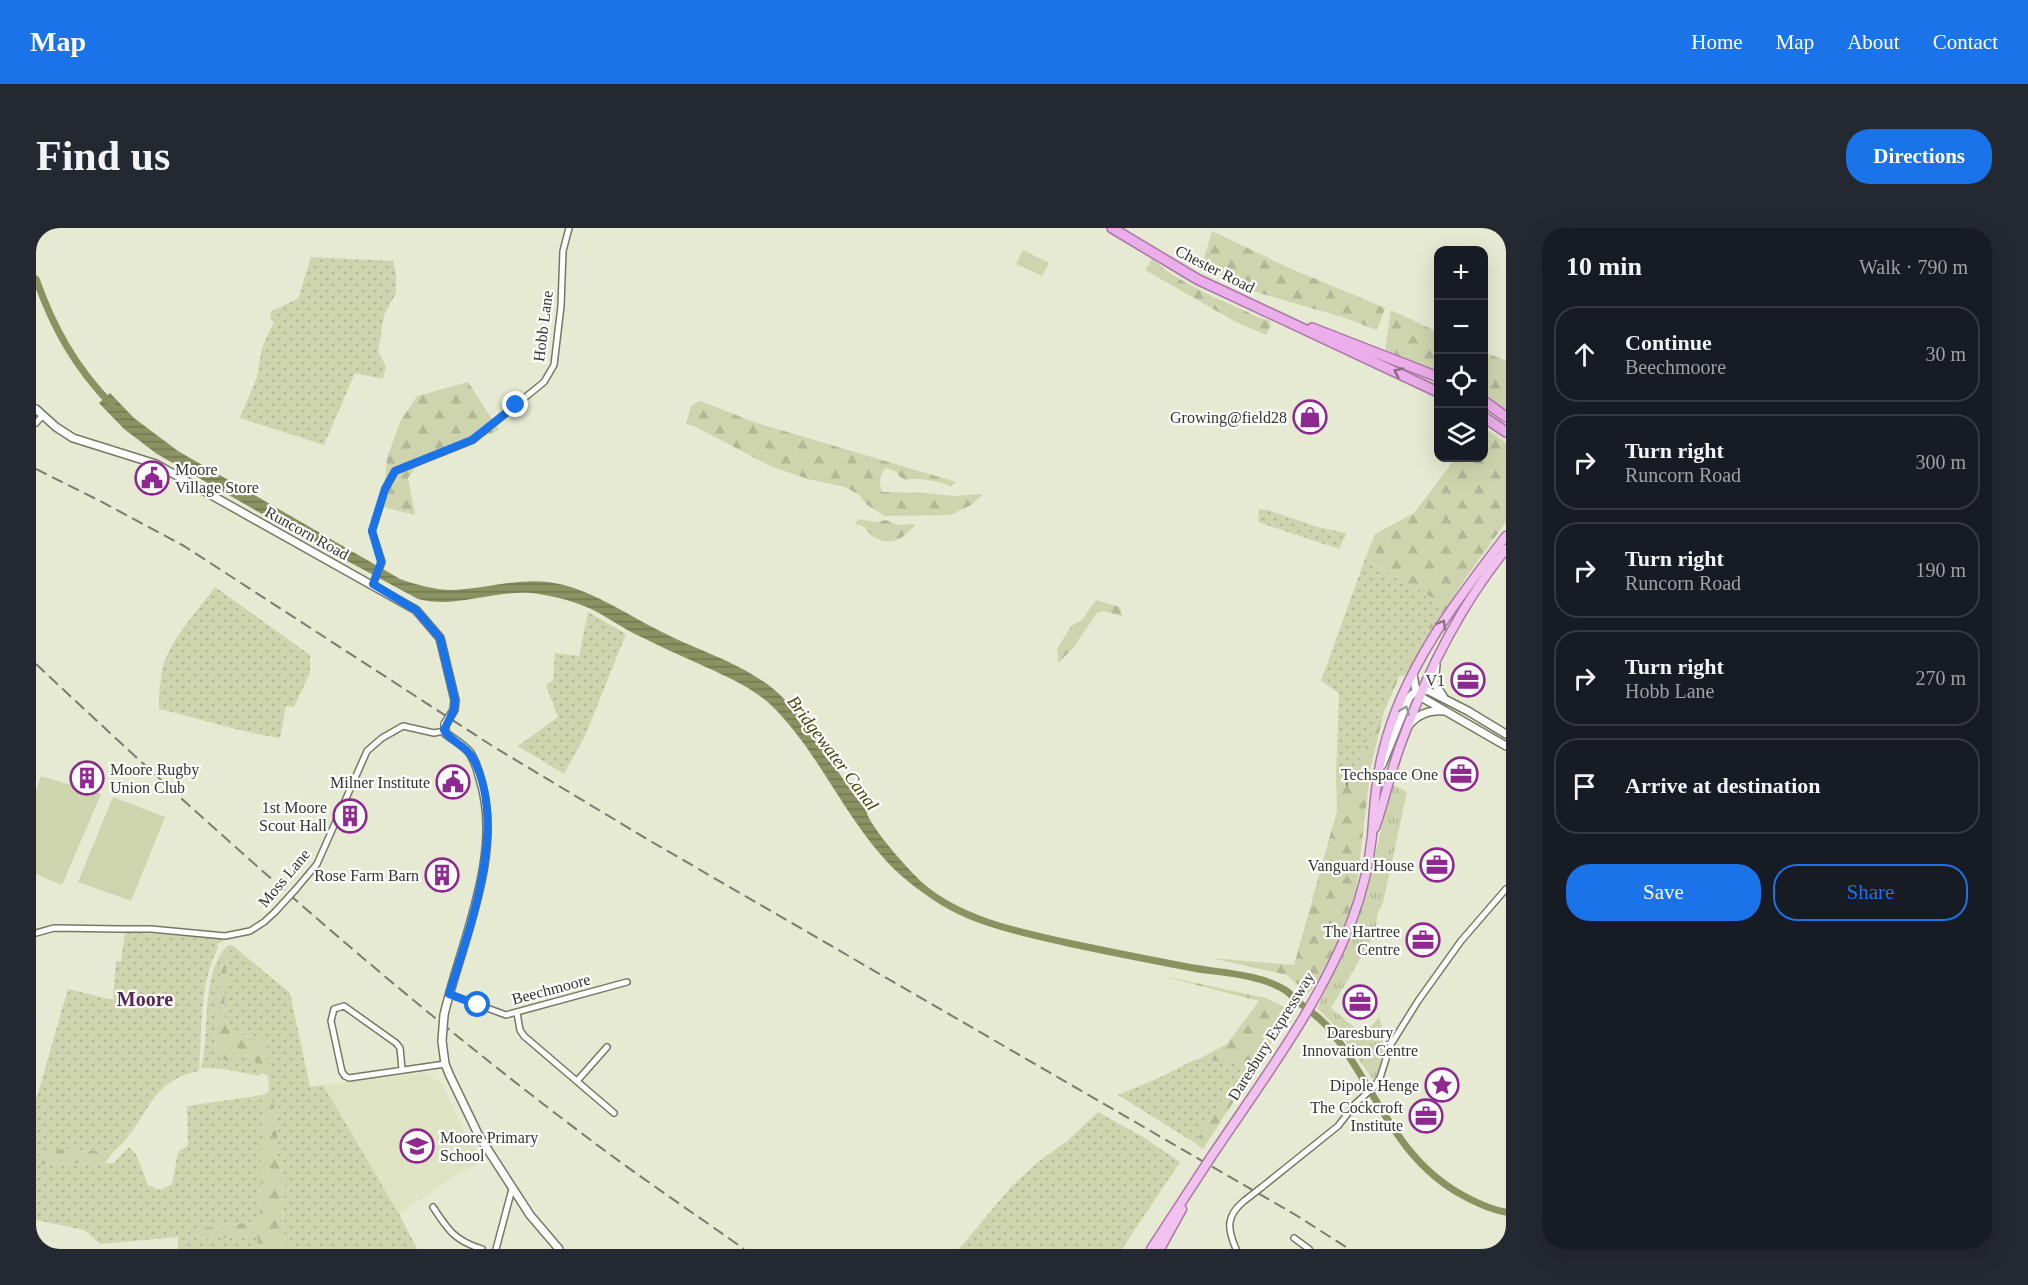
<!DOCTYPE html>
<meta charset="utf-8">
<style>
:root{--surface:#171b24;--page:#242831;--text:#f1f3f6;--muted:#9ea1a6;--line:#363941;--accent:#1a73e8}
body{margin:0;font-family:Georgia,serif;background:var(--page);color:var(--text)}
.controls{position:absolute;right:18px;top:18px;display:grid;overflow:hidden;border-radius:12px;box-shadow:0 6px 24px #0002}
.controls button{width:54px;height:54px;display:grid;place-items:center;padding:0;border:0;border-bottom:2px solid var(--line);background:var(--surface);color:var(--text);font:30px sans-serif}
.stop{position:absolute;width:18px;height:18px;margin:-14px;border:4px solid #1a73e8;border-radius:50%;background:#fff}
.stop.end{background:#1a73e8;border-color:#fff;box-shadow:0 2px 6px #0008}
.list{margin:0;padding:0;list-style:none}
h2{display:flex;justify-content:space-between;align-items:center;height:78px;margin:0;padding:0 24px;font-size:26px}
h2 small{font-size:20px;font-weight:400;color:var(--muted)}
.list li{display:grid;grid-template-columns:39px 1fr auto;gap:18px;align-items:center;box-sizing:border-box;height:96px;margin:0 12px 12px;padding:0 12px;border:2px solid var(--line);border-radius:24px}
.list b{display:block;font-size:22px;white-space:nowrap}
.list p{margin:0;font-size:20px;white-space:nowrap;color:var(--muted)}
.list em{font-size:20px;font-style:normal;color:var(--muted)}
.actions{display:flex;gap:12px;padding:18px 24px}
.actions a{flex:1;padding:14px 0;border:2px solid var(--accent);border-radius:24px;text-align:center;font-size:21px;color:var(--accent)}
.actions .main{background:var(--accent);color:#fff}
.icon{flex:none;width:33px;height:33px;fill:none;stroke:currentColor;stroke-width:2;stroke-linecap:round;stroke-linejoin:round}
.map{position:relative;flex:none;width:1470px;height:1021px;overflow:hidden;border-radius:24px}
header{display:flex;align-items:center;gap:36px;box-sizing:border-box;height:84px;padding:0 30px;background:var(--accent);color:#fff}
header strong{font-size:28px}
nav{display:flex;gap:33px;margin-inline-start:auto;font-size:21px}
.intro{display:flex;align-items:center;justify-content:space-between;box-sizing:border-box;height:144px;padding:0 36px}
h1{margin:0;font-size:42px}
.button{padding:15px 27px;border-radius:24px;background:var(--accent);color:#fff;font-size:21px;font-weight:700}
main{display:flex;gap:36px;padding:0 36px}
aside{flex:1;background:var(--surface);border-radius:24px;box-shadow:0 6px 24px #0002}
.map>svg:first-child{display:block}
.built{fill:#dde3c3}
.grass{fill:url(#grass-dots)}
.forest{fill:url(#forest-firs)}
.park{fill:url(#park-tufts)}
.pitch{fill:#ced5ae}
.water{fill:url(#water-rules)}
.lines{fill:none;stroke-linecap:round;stroke-linejoin:round}
.stream{stroke:#8b9261;stroke-width:2}
.canal{stroke:#8b9261;stroke-width:7}
.minor-casing{stroke:#757963;stroke-width:8}
.tertiary-casing{stroke:#757963;stroke-width:10}
.primary-casing{stroke:#a977a5;stroke-width:11}
.trunk-casing{stroke:#a977a5;stroke-width:12}
.minor{stroke:#fff;stroke-width:5}
.tertiary{stroke:#fff;stroke-width:7}
.primary{stroke:#f1c2f0;stroke-width:8}
.trunk{stroke:#ecaeeb;stroke-width:9}
.rail{stroke:#797b6c;stroke-width:2;stroke-dasharray:12 6;stroke-linecap:butt}
.minor-bridge-casing{stroke:#757963;stroke-width:8;stroke-linecap:butt}
.tertiary-bridge-casing{stroke:#757963;stroke-width:10;stroke-linecap:butt}
.primary-bridge-casing{stroke:#a977a5;stroke-width:11;stroke-linecap:butt}
.minor-bridge{stroke:#fff;stroke-width:5}
.tertiary-bridge{stroke:#fff;stroke-width:7}
.primary-bridge{stroke:#f1c2f0;stroke-width:8}
.oneway{stroke:#876b82}
.oneway2{stroke:#897484}
.oneway3{stroke:#9a9a96}
.route{stroke:#1a73e8;stroke-width:8}
.labels{text-anchor:middle;dominant-baseline:central;stroke-width:4.5;stroke-linejoin:round;paint-order:stroke}
.street-label{font-size:16px;fill:#34352c;stroke:#fff}
.poi-label{font-size:16px;fill:#34352c;stroke:#fff;text-anchor:end}
.water-label{font-size:18px;font-style:italic;fill:#42480c;stroke:#fff}
.quarter-label{font-size:20px;font-weight:bold;fill:#562656;stroke:#fff}
</style>
<header>
<strong>Map</strong>
<nav><a>Home</a><a>Map</a><a>About</a><a>Contact</a></nav>
</header>
<div class="intro"><h1>Find us</h1><a class="button">Directions</a></div>
<main>
<div class="map">
<svg width="1470" height="1021" viewBox="0 0 1470 1021">
<defs>
<pattern id="grass-dots" width="8" height="8" patternUnits="userSpaceOnUse" patternTransform="scale(1.5)"><rect width="8" height="8" fill="#ced5ae"/><path d="M2 2h.1M6 6h.1" fill="none" stroke="#b2b796" stroke-width="1.8" stroke-linecap="round"/></pattern>
<pattern id="forest-firs" width="22" height="20" patternUnits="userSpaceOnUse" patternTransform="scale(1.5)"><rect width="22" height="20" fill="#ced5ae"/><path d="M5 1l3.5 6h-7zM16 11l3.5 6h-7z" fill="#b2b796"/></pattern>
<pattern id="park-tufts" width="24" height="20" patternUnits="userSpaceOnUse" patternTransform="scale(1.5)"><rect width="24" height="20" fill="#ced5ae"/><path d="M3 7l-1-3M5 7V3M7 7l1-3M15 17l-1-3M17 17v-4M19 17l1-3" fill="none" stroke="#b2b796"/></pattern>
<pattern id="water-rules" width="6" height="5" patternUnits="userSpaceOnUse" patternTransform="scale(1.5)"><rect width="6" height="5" fill="#8b9261"/><path d="M0 2.5h6" fill="none" stroke="#727850"/></pattern>
</defs>
<rect width="100%" height="100%" fill="#e6ead2"/>
<!-- built -->
<path class="built" d="M391,845L406,856L429,904L448,932L417,949L363,986L287,857Z"/>
<!-- grass -->
<g class="grass">
<path d="M275,29L357,33L360,45V65L348,87L342,124L350,138L347,151L319,145L288,217L204,190L221,149L226,120L238,93L234,91L235,83L262,71Z"/>
<path d="M1223,281L1232,282L1282,299L1309,305L1310,307L1303,321L1222,294Z"/>
<path d="M1329,331L1407,376L1363,449L1355,454L1339,500L1316,546L1300,547L1303,465L1285,453Z"/>
<path d="M179,359L274,427V445L258,479L250,478L244,510C203,504 163,490 123,481C123,467 124,451 127,438C135,411 162,382 179,359Z"/>
<path d="M552,384L590,406L549,508L528,546L482,518L522,489L510,457L517,452L519,425L543,428Z"/>
<path d="M89,704L184,710L188,713L181,716L182,720C163,756 166,804 163,843C110,853 112,896 77,924L24,921L4,936L78,935L93,919L100,926L112,957L125,962L136,956L142,924L152,917L151,878L227,867L224,993L158,1001L163,1011L221,1008L223,1021H142V1009L64,1016L48,1002L0,992V872L32,761L77,772L80,733H85Z"/>
<path d="M196,717L254,765L274,859L287,857L363,986L381,1021H249L247,977L249,952L240,925L242,915L239,882L233,863L230,814L219,808L196,807L188,787L191,718Z"/>
<path d="M187,722L178,824L191,832L210,826L219,834L225,845L224,848L187,841L165,840C174,802 165,755 187,722Z"/>
<path d="M1160,831L1210,834L1159,915L1082,867L1127,848Z"/>
<path d="M1062,884L1107,909L1144,934L1086,1021H923L975,959L1002,934L1031,913Z"/>
</g>
<!-- forest -->
<g class="forest">
<path d="M1176,3L1251,39L1349,80L1341,102L1306,89L1216,63L1166,37Z"/>
<path d="M1116,31C1140,52 1169,65 1198,78C1211,83 1220,90 1233,92L1235,98L1230,107L1200,94L1109,42Z"/>
<path d="M1355,82L1402,104V145L1349,122Z"/>
<path d="M1448,124L1470,133V181L1448,168Z"/>
<path d="M432,154L463,202L381,237L372,250L379,287L347,279L351,230L364,194L381,168Z"/>
<path d="M664,173L718,194L920,254L915,258C901,253 884,249 869,252L863,248L860,243L849,240C843,249 843,255 846,264L890,265L917,268L947,266L935,277L914,287L849,288L831,277L822,266L809,259L772,251L734,238L660,199L650,196L655,178Z"/>
<path d="M1448,200L1470,215V294L1428,352L1370,447L1363,449L1348,484L1335,538L1317,690L1300,729L1272,766L1251,747L1175,730L1258,737L1301,583L1300,547L1316,546L1339,500L1355,454L1363,448L1407,376L1329,331L1339,306L1378,285L1413,239L1418,230H1448Z"/>
<path d="M823,291L841,294L850,292L861,297L880,296C869,309 856,320 838,309C829,303 833,299 819,296Z"/>
<path d="M1060,372L1084,379L1086,388L1067,383L1061,385L1037,420L1022,435L1021,421L1035,398L1046,392Z"/>
<path d="M191,718L188,787L196,807L219,808L230,814L232,848L225,845L219,834L211,826L191,833L178,824L187,722Z"/>
<path d="M1122,747L1230,770L1256,783L1167,921L1159,915L1210,834L1161,832L1191,816L1223,773Z"/>
<path d="M233,863L239,882L242,915L240,925L249,952L247,977L249,1021H223L221,1008L163,1011L158,1001L224,993L227,867Z"/>
<path d="M26,921L77,924L69,935L3,936V927Z"/>
</g>
<!-- park -->
<path class="park" d="M1356,556L1371,564L1347,675L1341,687L1340,704L1295,780L1328,807L1343,789C1353,814 1346,829 1339,854L1299,798L1281,780L1315,710L1329,670Z"/>
<!-- pitch -->
<g class="pitch">
<path d="M987,22L1013,35L1006,48L980,36Z"/>
<path d="M5,548L65,566L26,657L0,646V563Z"/>
<path d="M77,569L129,589L95,673L42,654Z"/>
</g>
<!-- water -->
<path class="water" d="M74,165L98,190L142,223L364,351C381,357 399,362 417,362C449,361 481,350 512,354C552,359 588,385 624,403C664,424 709,435 743,466C774,494 796,538 822,572L827,570L835,571L836,576L831,586C839,605 879,650 895,662L891,667C820,623 794,535 736,478C715,458 687,447 661,435C640,426 620,416 599,406C581,397 566,385 548,378C530,371 513,367 495,365C457,362 419,381 382,371L261,306L121,226L88,201L63,175Z"/>
<g class="lines">
<!-- stream -->
<path class="stream" d="M1311,541V557"/>
<!-- canal -->
<g class="canal">
<path d="M0,51C17,99 39,139 75,176"/>
<path d="M886,659C926,693 983,704 1032,715C1074,724 1115,732 1157,740C1186,745 1223,746 1249,762C1255,766 1260,772 1266,777C1277,785 1288,793 1296,804C1341,862 1359,931 1428,968C1441,975 1455,982 1470,984"/>
</g>
<!-- minor casing -->
<g class="minor-casing">
<g id="minor">
<path d="M0,195L6,188"/>
<path d="M337,356L346,334L336,303L349,261L359,243L437,212L508,154L518,137L525,78L527,23L533,0"/>
<path d="M260,661L281,636L331,523L346,510L367,498L398,505L408,503"/>
<path d="M0,705L18,700L83,701H115L189,708L214,703L228,694L239,684"/>
<path d="M413,766L470,787L591,754"/>
<path d="M481,785L484,802L488,808L578,885"/>
<path d="M366,841L364,820L360,815L308,778L298,781L295,793L306,844L309,848L313,850L409,836"/>
<path d="M541,853L571,819"/>
<path d="M1226,959L1302,898L1320,875L1338,859L1344,850L1354,818L1382,773L1425,713L1470,661"/>
<path d="M397,979C412,1002 419,1013 446,1021"/>
<path d="M1258,1010L1273,1021"/>
<path d="M460,1021L476,961"/>
<path d="M1200,1021C1191,1000 1190,988 1208,973"/>
</g>
</g>
<!-- tertiary casing -->
<g class="tertiary-casing">
<g id="tertiary">
<path d="M0,181L20,199L37,210L120,236L380,382L404,410L419,472L418,482"/>
<path d="M1400,437L1398,455L1407,468"/>
<path d="M1377,447L1380,463L1385,469L1470,518"/>
<path d="M1373,497C1382,486 1394,482 1408,483"/>
<path d="M1346,537L1373,470C1378,463 1384,461 1393,463L1432,483L1470,506"/>
<path d="M408,787C425,714 468,626 444,551C442,542 439,533 434,525C427,516 418,512 409,505V496"/>
<path d="M406,813L409,836L414,848L443,908L494,987L523,1021"/>
</g>
</g>
<!-- primary casing -->
<g class="primary-casing">
<g id="primary">
<path d="M1339,600C1349,572 1355,541 1366,513C1391,444 1424,378 1470,321"/>
<path d="M1175,929C1226,853 1283,778 1316,692C1326,666 1333,636 1336,608C1338,579 1340,551 1347,523C1367,441 1420,373 1470,308"/>
<path d="M1115,1021L1164,946"/>
<path d="M1124,1021L1146,981"/>
</g>
</g>
<!-- trunk casing -->
<g class="trunk-casing">
<g id="trunk">
<path d="M1076,0L1161,51L1402,164"/>
<path d="M1276,100L1402,149"/>
<path d="M1448,173L1470,189"/>
<path d="M1448,189L1470,204"/>
</g>
</g>
<!-- minor -->
<use href="#minor" class="minor"/>
<!-- tertiary -->
<use href="#tertiary" class="tertiary"/>
<!-- primary -->
<use href="#primary" class="primary"/>
<!-- trunk -->
<use href="#trunk" class="trunk"/>
<!-- rail -->
<g class="rail">
<path d="M0,241L64,273L148,318L458,519L616,614L1263,989L1313,1021"/>
<path d="M0,436C182,607 371,776 572,925C617,958 663,989 708,1021"/>
</g>
<!-- minor-bridge casing -->
<g class="minor-bridge-casing">
<g id="minor-bridge">
<path d="M239,684L260,661"/>
<path d="M1208,973L1226,959"/>
</g>
</g>
<!-- tertiary-bridge casing -->
<g class="tertiary-bridge-casing">
<g id="tertiary-bridge">
<path d="M409,496L418,482"/>
<path d="M406,813L408,787"/>
</g>
</g>
<!-- primary-bridge casing -->
<g class="primary-bridge-casing">
<path id="primary-bridge" d="M1164,946L1175,929"/>
</g>
<!-- minor-bridge -->
<use href="#minor-bridge" class="minor-bridge"/>
<!-- tertiary-bridge -->
<use href="#tertiary-bridge" class="tertiary-bridge"/>
<!-- primary-bridge -->
<use href="#primary-bridge" class="primary-bridge"/>
</g>
<!-- one-way arrows -->
<defs><path id="oneway-chevron" d="M-2-3.5L2.5 0L-2 3.5" fill="none" stroke-width="1.6" stroke-linecap="round" stroke-linejoin="round" transform="scale(1.5)"/></defs>
<use class="oneway" href="#oneway-chevron" transform="translate(1362 144) rotate(-155)"/>
<use class="oneway2" href="#oneway-chevron" transform="translate(1406 396) rotate(-58)"/>
<use class="oneway3" href="#oneway-chevron" transform="translate(1369 482) rotate(-69)"/>
<g class="lines">
<!-- route -->
<path class="route" d="M442,777L413,766C434,699 471,601 439,534C431,517 413,513 408,502L418,482L419,472L404,410L380,382L337,356L345,334L336,303L349,261L359,243L436,212L480,177"/>
</g>
<!-- icons -->
<defs>
<g id="shop-ring" transform="scale(1.725)"><circle r="9.5" fill="#fff" stroke="#8e298f" stroke-width="1.5"/><path d="M-5-2.5h2.3a2.7 3.5 0 0 1 5.4 0H5L5.5 6h-11ZM-1.5-2.5h3a1.5 2.3 0 0 0-3 0Z" fill="#8e298f"/></g>
<g id="civic-ring" transform="scale(1.725)"><circle r="9.5" fill="#fff" stroke="#8e298f" stroke-width="1.5"/><path d="M-.6-6.5H3V-4.5H.6V-3L4-1V1h2V6H-6V1h2V-1L-.6-3ZM-1.2 2.5V6h2.4V2.5Z" fill="#8e298f"/></g>
<g id="office-ring" transform="scale(1.725)"><circle r="9.5" fill="#fff" stroke="#8e298f" stroke-width="1.5"/><path d="M-6-3h4V-5.5h4V-3h4V5H-6ZM-1-4.5V-3h2v-1.5ZM-6 0V1H6V0Z" fill="#8e298f"/></g>
<g id="building-ring" transform="scale(1.725)"><circle r="9.5" fill="#fff" stroke="#8e298f" stroke-width="1.5"/><path d="M-4-6H4V6H1V3H-1V6H-4ZM-2.5-4.3h1.7v1.8h-1.7ZM.8-4.3h1.7v1.8H.8ZM-2.5-1h1.7V.8h-1.7ZM.8-1h1.7V.8H.8Z" fill="#8e298f"/></g>
<g id="sight-ring" transform="scale(1.725)"><circle r="9.5" fill="#fff" stroke="#8e298f" stroke-width="1.5"/><path d="M0-6L1.8-2.2L6-1.7L2.9 1.2L3.7 5.4L0 3.3L-3.7 5.4L-2.9 1.2L-6-1.7L-1.8-2.2Z" fill="#8e298f"/></g>
<g id="school-ring" transform="scale(1.725)"><circle r="9.5" fill="#fff" stroke="#8e298f" stroke-width="1.5"/><path d="M0-5L7-2L0 1L-7-2ZM-4 1L0 2.5L4 1V4Q0 6-4 4Z" fill="#8e298f"/></g>
</defs>
<g fill-rule="evenodd">
<use href="#shop-ring" x="1274" y="189"/>
<use href="#civic-ring" x="116" y="250"/>
<use href="#office-ring" x="1432" y="452"/>
<use href="#office-ring" x="1425" y="546"/>
<use href="#building-ring" x="51" y="550"/>
<use href="#civic-ring" x="417" y="554"/>
<use href="#building-ring" x="314" y="588"/>
<use href="#office-ring" x="1401" y="637"/>
<use href="#building-ring" x="406" y="647"/>
<use href="#office-ring" x="1387" y="712"/>
<use href="#office-ring" x="1324" y="774"/>
<use href="#sight-ring" x="1406" y="857"/>
<use href="#office-ring" x="1390" y="888"/>
<use href="#school-ring" x="381" y="918"/>
</g>
<g class="labels">
<!-- street labels -->
<g class="street-label">
<text transform="translate(1179 41) rotate(27)">Chester Road</text>
<text transform="translate(507 98) rotate(-83)">Hobb Lane</text>
<text transform="translate(271 305) rotate(29)">Runcorn Road</text>
<text transform="translate(248 650) rotate(-50)">Moss Lane</text>
<text transform="translate(515 761) rotate(-15)">Beechmoore</text>
<text transform="translate(1235 808) rotate(-58)">Daresbury Expressway</text>
</g>
<!-- poi labels -->
<g class="poi-label">
<text x="1251" y="189">Growing@field28</text>
<text x="139" y="241" text-anchor="start">Moore<tspan x="139" dy="18">Village Store</tspan></text>
<text x="1409" y="452">V1</text>
<text x="74" y="541" text-anchor="start">Moore Rugby<tspan x="74" dy="18">Union Club</tspan></text>
<text x="1402" y="546">Techspace One</text>
<text x="394" y="554">Milner Institute</text>
<text x="291" y="579">1st Moore<tspan x="291" dy="18">Scout Hall</tspan></text>
<text x="1378" y="637">Vanguard House</text>
<text x="383" y="647">Rose Farm Barn</text>
<text x="1364" y="703">The Hartree<tspan x="1364" dy="18">Centre</tspan></text>
<text x="1324" y="804" text-anchor="middle">Daresbury<tspan x="1324" dy="18">Innovation Centre</tspan></text>
<text x="1383" y="857">Dipole Henge</text>
<text x="1367" y="879">The Cockcroft<tspan x="1367" dy="18">Institute</tspan></text>
<text x="404" y="909" text-anchor="start">Moore Primary<tspan x="404" dy="18">School</tspan></text>
</g>
<!-- water labels -->
<g class="water-label">
<text transform="translate(797 525) rotate(53)">Bridgewater Canal</text>
</g>
<!-- quarter labels -->
<g class="quarter-label">
<text x="109" y="771">Moore</text>
</g>
</g>
</svg>
<div class="controls">
<button>+</button>
<button>−</button>
<button><svg class="icon" aria-label="locate" viewBox="0 0 24 24"><circle cx="12" cy="12" r="6"/><path d="M12 2v4M12 18v4M2 12h4M18 12h4"/></svg></button>
<button><svg class="icon" aria-label="layers" viewBox="0 0 24 24"><path d="M12 4l9 5-9 5-9-5zM3 14l9 5 9-5"/></svg></button>
</div>
<div class="stop" style="left:442px;top:777px"></div>
<div class="stop end" style="left:480px;top:177px"></div>
</div>
<aside>
<h2>10 min<small>Walk · 790 m</small></h2>
<ul class="list">
<li><svg class="icon" aria-label="ahead" viewBox="0 0 24 24"><path d="M12 20V5M6 11l6-6 6 6"/></svg><div><b>Continue</b><p>Beechmoore</p></div><em>30 m</em></li>
<li><svg class="icon" aria-label="right" viewBox="0 0 24 24"><path d="M7 20v-9h11M14 6l5 5-5 5"/></svg><div><b>Turn right</b><p>Runcorn Road</p></div><em>300 m</em></li>
<li><svg class="icon" aria-label="right" viewBox="0 0 24 24"><path d="M7 20v-9h11M14 6l5 5-5 5"/></svg><div><b>Turn right</b><p>Runcorn Road</p></div><em>190 m</em></li>
<li><svg class="icon" aria-label="right" viewBox="0 0 24 24"><path d="M7 20v-9h11M14 6l5 5-5 5"/></svg><div><b>Turn right</b><p>Hobb Lane</p></div><em>270 m</em></li>
<li><svg class="icon" aria-label="arrive" viewBox="0 0 24 24"><path d="M6 21V4h12l-3 4 3 4H6"/></svg><div><b>Arrive at destination</b></div></li>
</ul>
<div class="actions"><a class="main">Save</a><a>Share</a></div>
</aside>
</main>
